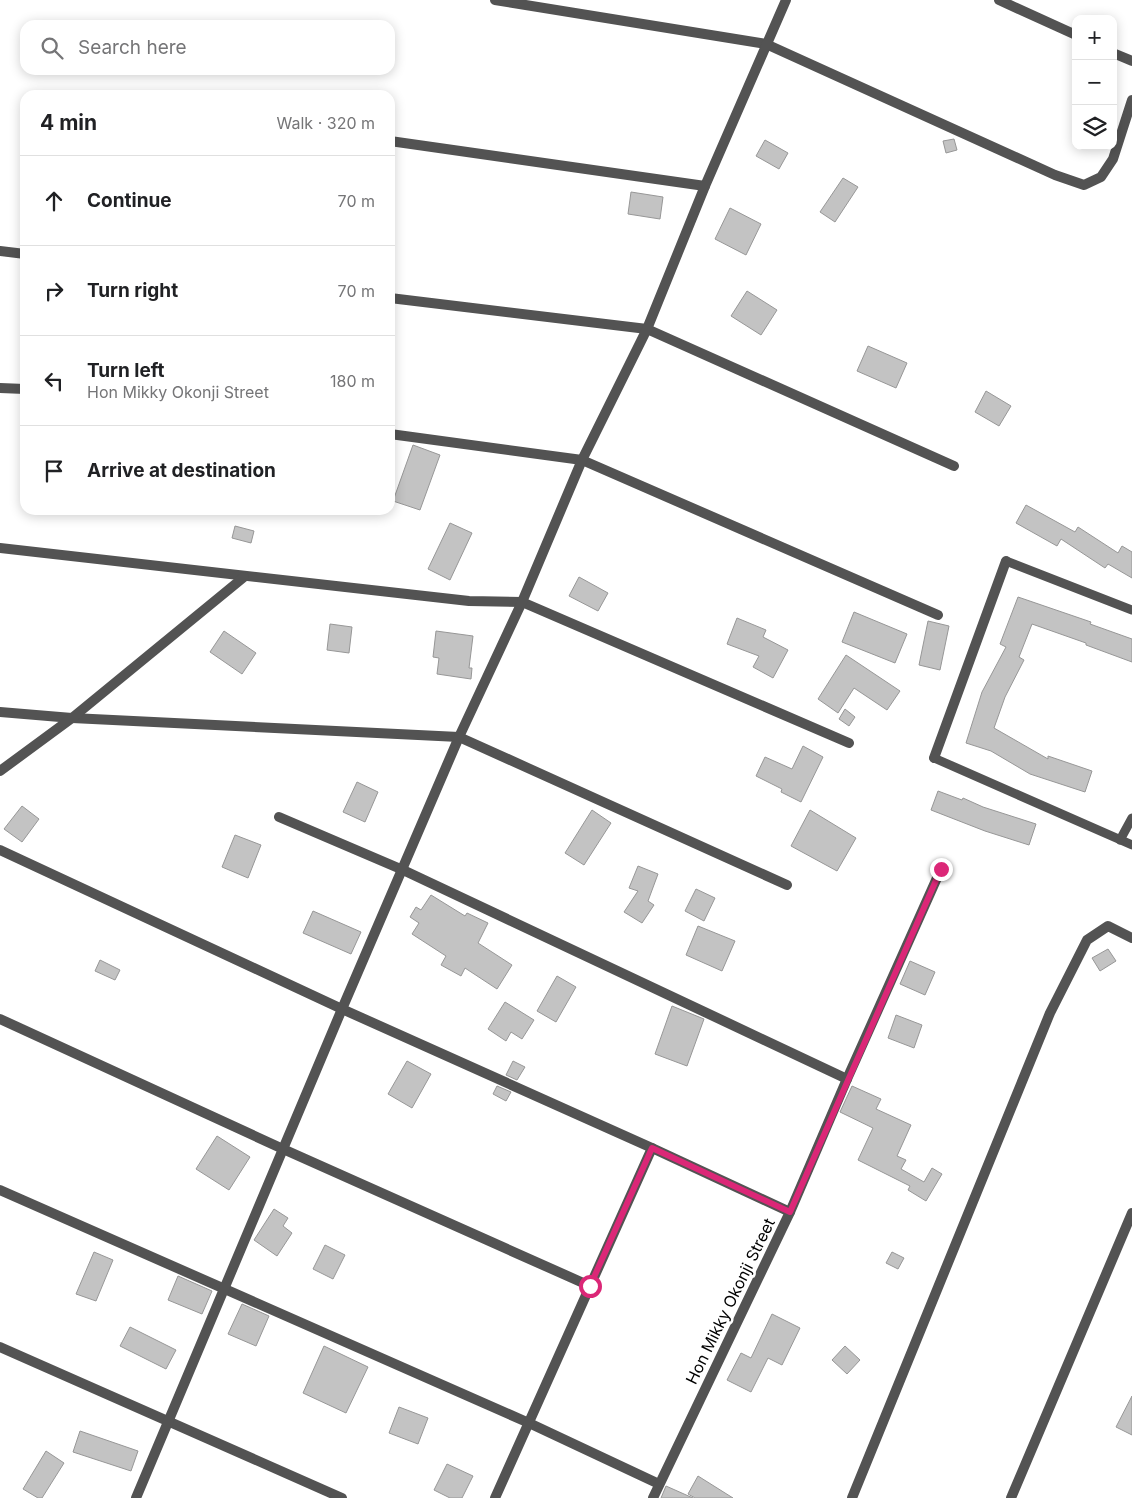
<!DOCTYPE html>
<meta charset="utf-8">
<style>
:root{--surface:#fff;--page:#f2f2f2;--text:#202124;--muted:#757577;--line:#e0e0e0}
body{margin:0;font-family:Inter,sans-serif;background:var(--page);color:var(--text)}
.controls{position:absolute;right:15px;top:15px;display:grid;overflow:hidden;border-radius:10px;box-shadow:0 2px 12px #0003}
.controls button{width:45px;height:45px;display:grid;place-items:center;padding:0;border:0;border-bottom:1px solid var(--line);background:var(--surface);color:var(--text);font:25px sans-serif}
.stop{position:absolute;width:15px;height:15px;margin:-11px;border:4px solid #db2777;border-radius:50%;background:#fff}
.stop.end{background:#db2777;border-color:#fff;box-shadow:0 1px 5px #0008}
.list{margin:0;padding:0;list-style:none}
h2{display:flex;justify-content:space-between;align-items:center;height:65px;margin:0;padding:0 20px;font-size:21px}
h2 small{font-size:16px;font-weight:400;color:var(--muted)}
.list li{display:grid;grid-template-columns:32px 1fr auto;gap:15px;align-items:center;box-sizing:border-box;height:90px;padding:0 20px;border-top:1px solid var(--line)}
.list b{display:block;font-size:19px;white-space:nowrap}
.list p{margin:0;font-size:16px;white-space:nowrap;color:var(--muted)}
.list em{font-size:16px;font-style:normal;color:var(--muted)}
.icon{flex:none;width:28px;height:28px;fill:none;stroke:currentColor;stroke-width:2;stroke-linecap:round;stroke-linejoin:round}
.map{position:relative;flex:none;width:1132px;height:1498px;overflow:hidden}
.search{position:absolute;background:var(--surface);box-shadow:0 2px 12px #0003;left:20px;top:20px;width:375px;height:55px;display:flex;align-items:center;gap:12px;box-sizing:border-box;padding:0 18px;border-radius:15px;color:var(--muted);font-size:19px}
.panel{position:absolute;background:var(--surface);box-shadow:0 2px 12px #0003;left:20px;top:90px;width:375px;height:425px;border-radius:15px}
.map>svg:first-child{display:block}
.building{fill:#c3c3c3;stroke:#979797}
.lines{fill:none;stroke-linecap:round;stroke-linejoin:round}
.service{stroke:#535353;stroke-width:9}
.minor{stroke:#535353;stroke-width:10}
.route{stroke:#db2777;stroke-width:6}
.labels{text-anchor:middle;dominant-baseline:central;stroke-width:5;stroke-linejoin:round;paint-order:stroke}
.street-label{font-size:16px;fill:#000;stroke:#fff}
</style>
<div class="map">
<svg width="1132" height="1498" viewBox="0 0 1132 1498">
<rect width="100%" height="100%" fill="#fff"/>
<!-- building -->
<g class="building">
<path d="M954,139L957,150L946,153L943,141Z"/>
<path d="M765,140L788,153L779,169L756,156Z"/>
<path d="M843,178L858,187L835,222L820,212Z"/>
<path d="M631,192L663,197L660,219L628,214Z"/>
<path d="M730,208L761,224L746,255L715,239Z"/>
<path d="M747,291L777,310L761,335L731,316Z"/>
<path d="M868,346L907,363L896,388L857,371Z"/>
<path d="M986,391L1011,406L999,426L975,412Z"/>
<path d="M413,445L440,455L420,510L393,501Z"/>
<path d="M1026,505L1075,532L1078,527L1118,553L1122,546L1132,552V578L1108,564L1105,568L1061,539L1057,546L1016,523Z"/>
<path d="M450,523L472,533L450,580L428,569Z"/>
<path d="M235,526L254,531L251,543L232,538Z"/>
<path d="M579,577L608,593L598,611L569,596Z"/>
<path d="M1018,597L1091,622L1090,624L1132,639V662L1086,645V643L1032,624L1019,657L1024,660L1005,697L994,728L1048,759V756L1092,771L1085,792L1030,774L991,751L966,743L982,692L1006,647L1000,644Z"/>
<path d="M854,612L907,634L895,663L842,642Z"/>
<path d="M737,618L766,630L763,637L788,650L773,678L753,667L759,656L727,644Z"/>
<path d="M928,621L949,626L940,670L919,665Z"/>
<path d="M330,624L352,627L349,653L327,650Z"/>
<path d="M224,631L256,653L242,674L210,652Z"/>
<path d="M436,631L473,636L469,668H472L471,679L437,674L439,658L433,657Z"/>
<path d="M846,655L900,691L887,710L854,688L838,713L818,699Z"/>
<path d="M845,709L855,717L849,726L839,719Z"/>
<path d="M803,746L823,757L801,802L781,792L782,789L756,776L765,757L792,769Z"/>
<path d="M357,782L378,792L365,822L343,812Z"/>
<path d="M938,791L962,800L963,798L983,807L1036,824L1029,845L985,831L931,810Z"/>
<path d="M22,806L39,819L22,842L4,829Z"/>
<path d="M592,810L611,823L584,865L565,853Z"/>
<path d="M810,810L856,838L837,871L791,846Z"/>
<path d="M235,835L261,845L248,878L222,867Z"/>
<path d="M638,866L658,874L648,901L654,905L642,923L624,912L638,891L629,888Z"/>
<path d="M696,889L715,898L704,921L685,911Z"/>
<path d="M431,895L465,916L467,913L488,923L478,943L512,965L497,989L465,968L461,976L441,965L446,956L412,934L419,923L410,917L416,907L421,910Z"/>
<path d="M313,911L361,932L351,954L303,933Z"/>
<path d="M698,926L735,941L722,971L686,955Z"/>
<path d="M1108,949L1116,961L1100,971L1092,958Z"/>
<path d="M100,960L120,970L115,980L95,971Z"/>
<path d="M910,961L935,972L925,995L900,984Z"/>
<path d="M557,976L576,987L556,1022L537,1011Z"/>
<path d="M505,1002L534,1020L522,1039L511,1032L506,1041L488,1029Z"/>
<path d="M672,1006L704,1019L687,1066L655,1054Z"/>
<path d="M896,1015L922,1025L914,1048L888,1038Z"/>
<path d="M407,1061L431,1074L412,1108L388,1094Z"/>
<path d="M513,1061L525,1067L517,1080L506,1075Z"/>
<path d="M497,1086L511,1092L506,1101L493,1094Z"/>
<path d="M852,1086L881,1099L876,1109L911,1125L897,1156L906,1160L901,1169L924,1182L932,1168L942,1174L926,1201L908,1190L910,1186L858,1160L873,1128L840,1112Z"/>
<path d="M217,1136L250,1157L229,1190L196,1169Z"/>
<path d="M274,1209L288,1218L283,1226L292,1233L277,1256L254,1240Z"/>
<path d="M325,1245L345,1255L333,1279L313,1269Z"/>
<path d="M94,1252L113,1260L96,1301L76,1294Z"/>
<path d="M892,1252L904,1258L898,1269L886,1263Z"/>
<path d="M178,1276L212,1291L202,1314L168,1300Z"/>
<path d="M242,1304L269,1316L256,1346L228,1334Z"/>
<path d="M772,1314L800,1328L782,1365L768,1358L751,1392L727,1380L741,1353L751,1358Z"/>
<path d="M130,1327L176,1350L166,1369L120,1346Z"/>
<path d="M324,1346L368,1367L346,1413L303,1393Z"/>
<path d="M845,1346L860,1360L847,1374L832,1360Z"/>
<path d="M1132,1396V1435L1116,1427Z"/>
<path d="M399,1407L428,1418L418,1444L389,1433Z"/>
<path d="M80,1431L138,1451L131,1471L73,1452Z"/>
<path d="M46,1451L64,1463L42,1498H38L23,1489Z"/>
<path d="M447,1464L473,1476L462,1498H450L434,1490Z"/>
<path d="M698,1476L733,1498H695L688,1494Z"/>
<path d="M666,1486L693,1498H661Z"/>
</g>
<g class="lines">
<!-- service -->
<g class="service">
<path d="M1006,561L1132,610"/>
<path d="M934,758L1132,845"/>
<path d="M1120,840L1132,818"/>
</g>
<!-- minor -->
<g class="minor">
<path d="M495,0L766,44L1055,175L1084,185L1101,177L1113,159L1132,100"/>
<path d="M999,0L1076,35"/>
<path d="M1113,53L1132,61"/>
<path d="M390,141L705,186"/>
<path d="M0,251L25,254"/>
<path d="M390,298L647,329L954,466"/>
<path d="M0,388L25,389"/>
<path d="M390,434L582,460L938,615"/>
<path d="M0,548L469,601L522,602L849,743"/>
<path d="M0,712L72,718L459,737L787,885"/>
<path d="M934,758L1006,561"/>
<path d="M0,771L72,718L244,577"/>
<path d="M279,817L403,870L847,1079"/>
<path d="M0,850L342,1009L652,1148L790,1212"/>
<path d="M0,1019L283,1149L590,1286"/>
<path d="M0,1190L529,1423L659,1484"/>
<path d="M0,1347L342,1498"/>
<path d="M136,1498L342,1009L459,737L522,602L582,460L647,329L705,186L786,0"/>
<path d="M495,1498L652,1148"/>
<path d="M653,1498L790,1212L847,1079L941,869"/>
<path d="M852,1498L1050,1013L1087,940L1108,926L1132,938"/>
<path d="M1011,1498L1132,1213"/>
</g>
</g>
<g class="lines">
<!-- route -->
<path class="route" d="M590,1286L652,1148L790,1212L941,869"/>
</g>
<g class="labels">
<!-- street labels -->
<g class="street-label">
<text transform="translate(730 1301) rotate(-64)">Hon Mikky Okonji Street</text>
</g>
</g>
</svg>
<div class="controls">
<button>+</button>
<button>−</button>
<button><svg class="icon" aria-label="layers" viewBox="0 0 24 24"><path d="M12 4l9 5-9 5-9-5zM3 14l9 5 9-5"/></svg></button>
</div>
<div class="stop" style="left:590px;top:1286px"></div>
<div class="stop end" style="left:941px;top:869px"></div>
<div class="search"><svg class="icon" aria-label="search" viewBox="0 0 24 24"><circle cx="10" cy="10" r="6"/><path d="M15 15l6 6"/></svg>Search here</div>
<section class="panel">
<h2>4 min<small>Walk · 320 m</small></h2>
<ul class="list">
<li><svg class="icon" aria-label="ahead" viewBox="0 0 24 24"><path d="M12 20V5M6 11l6-6 6 6"/></svg><div><b>Continue</b></div><em>70 m</em></li>
<li><svg class="icon" aria-label="right" viewBox="0 0 24 24"><path d="M7 20v-9h11M14 6l5 5-5 5"/></svg><div><b>Turn right</b></div><em>70 m</em></li>
<li><svg class="icon" aria-label="left" viewBox="0 0 24 24"><path d="M17 20v-9H6M10 6l-5 5 5 5"/></svg><div><b>Turn left</b><p>Hon Mikky Okonji Street</p></div><em>180 m</em></li>
<li><svg class="icon" aria-label="arrive" viewBox="0 0 24 24"><path d="M6 21V4h12l-3 4 3 4H6"/></svg><div><b>Arrive at destination</b></div></li>
</ul>
</section>
</div>
